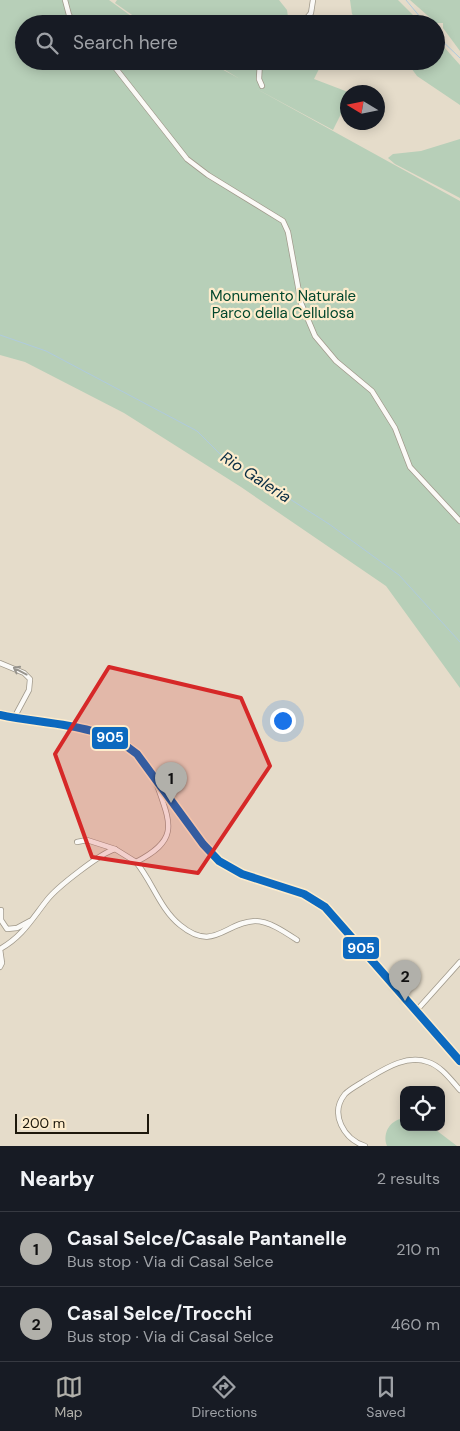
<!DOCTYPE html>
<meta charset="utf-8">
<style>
:root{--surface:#171b24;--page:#242831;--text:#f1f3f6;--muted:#9ea1a6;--line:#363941;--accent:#b1b0aa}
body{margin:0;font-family:"DM Sans",sans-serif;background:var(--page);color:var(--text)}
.controls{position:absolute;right:15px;bottom:15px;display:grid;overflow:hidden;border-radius:10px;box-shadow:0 2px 12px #0003}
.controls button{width:45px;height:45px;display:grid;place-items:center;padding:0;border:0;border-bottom:1px solid var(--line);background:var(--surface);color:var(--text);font:25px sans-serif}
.compass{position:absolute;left:340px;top:85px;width:45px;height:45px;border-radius:50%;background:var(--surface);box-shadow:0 2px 12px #0003;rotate:280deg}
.scale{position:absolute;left:15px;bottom:12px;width:134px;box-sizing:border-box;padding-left:5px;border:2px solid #1d180c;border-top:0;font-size:14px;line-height:18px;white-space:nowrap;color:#1d180c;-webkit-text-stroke:4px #fdeccc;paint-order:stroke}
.you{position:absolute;left:282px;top:720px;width:18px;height:18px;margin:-12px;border:4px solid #fff;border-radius:50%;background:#1a73e8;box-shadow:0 0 0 8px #1a73e833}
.badge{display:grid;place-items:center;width:32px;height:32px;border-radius:50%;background:var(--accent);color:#111;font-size:16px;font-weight:700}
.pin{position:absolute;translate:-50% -41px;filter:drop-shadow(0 1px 2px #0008)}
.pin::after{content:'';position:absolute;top:26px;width:18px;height:15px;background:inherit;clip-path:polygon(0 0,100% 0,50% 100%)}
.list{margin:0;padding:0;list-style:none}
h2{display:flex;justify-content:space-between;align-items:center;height:65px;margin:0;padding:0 20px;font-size:21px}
h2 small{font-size:16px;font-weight:400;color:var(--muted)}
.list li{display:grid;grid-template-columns:32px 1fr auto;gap:15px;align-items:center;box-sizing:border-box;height:75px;padding:0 20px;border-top:1px solid var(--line)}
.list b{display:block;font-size:19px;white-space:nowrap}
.list p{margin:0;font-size:16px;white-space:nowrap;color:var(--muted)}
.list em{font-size:16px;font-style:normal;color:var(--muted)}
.icon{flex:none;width:28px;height:28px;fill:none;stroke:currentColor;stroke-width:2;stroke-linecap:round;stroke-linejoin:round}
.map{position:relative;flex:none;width:460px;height:1146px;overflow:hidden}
.search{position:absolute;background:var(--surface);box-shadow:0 2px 12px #0003;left:15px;right:15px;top:15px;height:55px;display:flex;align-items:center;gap:12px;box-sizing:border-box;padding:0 18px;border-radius:28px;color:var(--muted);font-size:19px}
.sheet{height:215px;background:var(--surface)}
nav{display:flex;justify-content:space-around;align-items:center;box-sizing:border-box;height:70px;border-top:1px solid var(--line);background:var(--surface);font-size:14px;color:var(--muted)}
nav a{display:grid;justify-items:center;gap:2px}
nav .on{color:var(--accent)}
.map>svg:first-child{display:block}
.green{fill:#b7cfb8}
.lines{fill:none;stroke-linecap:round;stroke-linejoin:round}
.stream{stroke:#afcbdd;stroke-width:1}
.minor-casing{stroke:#a0998b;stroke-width:6}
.major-casing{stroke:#b39e94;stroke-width:8}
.minor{stroke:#fbfaf7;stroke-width:4.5}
.major{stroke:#f0e5e2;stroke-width:5.5}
.bus-1-casing{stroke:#fdeccc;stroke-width:11}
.bus-1{stroke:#0c69bf;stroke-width:8}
.oneway{stroke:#97948d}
.marked{fill:#d62828;fill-opacity:0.2;stroke:#d62828;stroke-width:4;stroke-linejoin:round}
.labels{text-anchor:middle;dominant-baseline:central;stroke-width:4.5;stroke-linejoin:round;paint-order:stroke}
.park-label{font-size:15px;fill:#02472d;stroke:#fdeccc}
.water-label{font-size:16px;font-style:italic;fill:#092d44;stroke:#fdeccc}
.line-badge{stroke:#fdeccc;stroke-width:2}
.badge-label{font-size:14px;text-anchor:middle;font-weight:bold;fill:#fff}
</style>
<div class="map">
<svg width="460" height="1146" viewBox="0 0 460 1146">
<rect width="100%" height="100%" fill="#e5dcca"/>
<!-- green -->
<g class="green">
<path d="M0,0H109L142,24H24V61H207L240,79L210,61H258V64L265,61H323L314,79L348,92L347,102L333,130L244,82L460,201V688L386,586L241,487L124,413L25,362L0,355Z"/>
<path d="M117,0H279L287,10L288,17L281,24H145L115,3Z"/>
<path d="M350,0H398L422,24H360L352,14Z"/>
<path d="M410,0H460V51L443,28V23H436Z"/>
<path d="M436,38L460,65V105L417,76L406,61H436Z"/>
<path d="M460,139V198L395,164L388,158L393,154L421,151Z"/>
<path d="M404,1118V1127H432L457,1146H387C382,1133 390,1120 404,1118Z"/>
</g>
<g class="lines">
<!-- stream -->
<g class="stream">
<path d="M406,0L426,24"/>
<path d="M436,35L460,58"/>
<path d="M0,335L46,351L197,431L221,455L329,524L399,575L460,642"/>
</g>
<!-- minor casing -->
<g class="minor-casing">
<g id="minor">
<path d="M65,0L69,15L75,24"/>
<path d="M252,24L255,22"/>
<path d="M302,24L311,13L313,0"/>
<path d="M110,61L187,159L208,175L283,221L288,232L301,303L315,336L336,361L372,391L395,428L410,467L460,521"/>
<path d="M241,61L250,64L260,61"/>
<path d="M260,61L259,79L262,86"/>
<path d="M0,663L24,673L30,679L29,690L14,718"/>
<path d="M77,842L87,840L115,849"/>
<path d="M136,862C152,881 160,909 180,925C214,953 225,922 255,921C269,921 285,932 297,940"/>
<path d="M1,910V920L7,929L17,928L30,921"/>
<path d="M0,967L2,963L0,949C22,937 32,919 47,900C57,887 101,853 115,849L136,862C181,839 170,823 156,782"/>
<path d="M417,1010L460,962"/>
<path d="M365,1146C344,1139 329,1114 345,1094C350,1089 358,1085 364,1081C383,1070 405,1054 428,1062C441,1066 451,1080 460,1090"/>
</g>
</g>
<!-- major casing -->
<g class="major-casing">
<path id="major" d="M0,715C39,726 110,723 137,754L203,844L219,861L242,874L304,894L325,907L460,1061"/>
</g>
<!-- minor -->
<use href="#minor" class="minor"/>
<!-- major -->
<use href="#major" class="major"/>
<!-- bus-1 casing -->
<g class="bus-1-casing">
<path id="bus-1" d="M0,715C46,725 99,722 137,754L203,844L219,861L242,874L304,894L325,907L460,1061"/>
</g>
<!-- bus-1 -->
<use href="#bus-1" class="bus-1"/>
</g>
<!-- one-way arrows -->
<defs><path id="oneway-shaft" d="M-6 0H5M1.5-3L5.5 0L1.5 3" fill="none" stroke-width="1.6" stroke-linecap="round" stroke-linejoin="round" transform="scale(1.25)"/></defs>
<use class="oneway" href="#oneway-shaft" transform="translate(20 671) rotate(-152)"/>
<!-- marked area -->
<path class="marked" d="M109,667L241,698L270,766L198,873L92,857L55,754Z"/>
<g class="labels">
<!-- park labels -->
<g class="park-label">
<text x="283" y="296">Monumento Naturale<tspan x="283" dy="17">Parco della Cellulosa</tspan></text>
</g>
<!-- water labels -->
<g class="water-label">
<text transform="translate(256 477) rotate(33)">Rio Galeria</text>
</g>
</g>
<g class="line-badge">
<rect x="91" y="726" width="38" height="24" rx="5" fill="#0c69bf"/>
<rect x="342" y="936" width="38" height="24" rx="5" fill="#0c69bf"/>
</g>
<g class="badge-label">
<text x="110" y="742">905</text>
<text x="361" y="953">905</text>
</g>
</svg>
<div class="controls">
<button><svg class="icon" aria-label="locate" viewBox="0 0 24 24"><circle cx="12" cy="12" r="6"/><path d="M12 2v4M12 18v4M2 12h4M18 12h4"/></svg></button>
</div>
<svg class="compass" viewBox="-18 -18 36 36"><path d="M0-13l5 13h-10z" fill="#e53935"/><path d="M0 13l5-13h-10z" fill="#9ea1a6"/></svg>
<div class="scale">200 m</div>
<div class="you"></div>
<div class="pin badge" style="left:171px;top:803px">1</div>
<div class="pin badge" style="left:405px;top:1001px">2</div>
<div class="search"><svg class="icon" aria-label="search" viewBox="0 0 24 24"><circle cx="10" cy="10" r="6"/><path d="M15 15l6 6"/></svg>Search here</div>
</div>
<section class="sheet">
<h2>Nearby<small>2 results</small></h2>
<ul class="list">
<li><span class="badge">1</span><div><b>Casal Selce/Casale Pantanelle</b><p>Bus stop · Via di Casal Selce</p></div><em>210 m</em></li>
<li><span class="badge">2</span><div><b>Casal Selce/Trocchi</b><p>Bus stop · Via di Casal Selce</p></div><em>460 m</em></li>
</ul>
</section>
<nav>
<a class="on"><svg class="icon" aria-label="map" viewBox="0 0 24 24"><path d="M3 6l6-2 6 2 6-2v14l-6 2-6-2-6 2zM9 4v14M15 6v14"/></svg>Map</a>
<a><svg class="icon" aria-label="directions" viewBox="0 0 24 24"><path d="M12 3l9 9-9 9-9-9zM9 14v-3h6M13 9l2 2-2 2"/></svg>Directions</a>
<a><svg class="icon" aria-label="saved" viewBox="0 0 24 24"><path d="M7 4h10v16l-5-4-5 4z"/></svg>Saved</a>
</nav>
